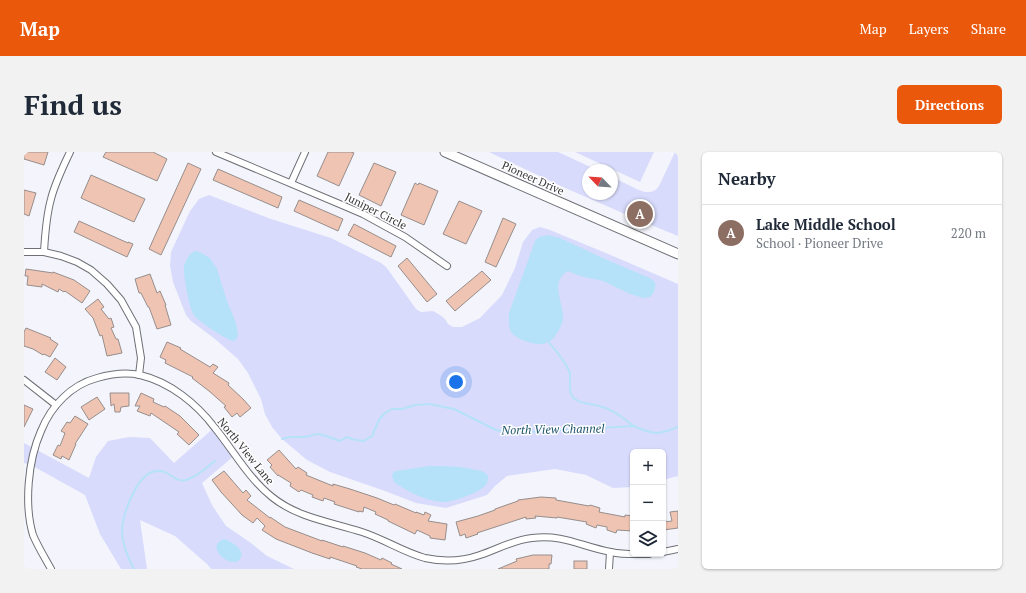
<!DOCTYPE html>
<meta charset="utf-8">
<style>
:root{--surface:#fff;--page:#f2f2f3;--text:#1f2937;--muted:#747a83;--line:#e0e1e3;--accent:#ea580c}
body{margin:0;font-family:"PT Serif",serif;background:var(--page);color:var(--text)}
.controls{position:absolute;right:12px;bottom:12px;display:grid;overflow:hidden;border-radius:6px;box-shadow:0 1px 3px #0004}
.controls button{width:36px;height:36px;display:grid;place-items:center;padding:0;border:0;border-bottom:1px solid var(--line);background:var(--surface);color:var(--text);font:20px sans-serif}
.compass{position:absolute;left:558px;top:12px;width:36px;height:36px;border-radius:50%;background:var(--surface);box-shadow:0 1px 3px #0004;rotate:295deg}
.you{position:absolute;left:432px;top:230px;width:14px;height:14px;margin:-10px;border:3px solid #fff;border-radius:50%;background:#1a73e8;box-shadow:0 0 0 6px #1a73e833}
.badge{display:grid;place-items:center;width:26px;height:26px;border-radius:50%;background:var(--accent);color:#fff;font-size:13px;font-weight:700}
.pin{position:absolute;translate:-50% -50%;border:2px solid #fff;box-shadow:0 1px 4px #0006}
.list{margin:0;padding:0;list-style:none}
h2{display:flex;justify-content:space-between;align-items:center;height:52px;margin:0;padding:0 16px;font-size:17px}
h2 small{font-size:13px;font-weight:400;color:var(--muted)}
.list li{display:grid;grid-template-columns:26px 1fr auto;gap:12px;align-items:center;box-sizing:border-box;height:56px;padding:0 16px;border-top:1px solid var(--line)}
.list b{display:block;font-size:15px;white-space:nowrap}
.list p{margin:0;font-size:13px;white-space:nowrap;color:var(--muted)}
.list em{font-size:13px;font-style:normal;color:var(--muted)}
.icon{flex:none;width:22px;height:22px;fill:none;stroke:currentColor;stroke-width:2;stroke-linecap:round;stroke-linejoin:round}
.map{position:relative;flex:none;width:654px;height:417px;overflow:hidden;border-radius:6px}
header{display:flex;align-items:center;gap:24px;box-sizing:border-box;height:56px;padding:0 20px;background:var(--accent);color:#fff}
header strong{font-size:19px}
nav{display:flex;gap:22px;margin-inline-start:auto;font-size:14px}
.intro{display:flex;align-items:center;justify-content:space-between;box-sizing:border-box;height:96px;padding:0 24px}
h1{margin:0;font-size:28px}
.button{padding:10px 18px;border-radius:6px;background:var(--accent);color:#fff;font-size:14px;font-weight:700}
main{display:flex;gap:24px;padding:0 24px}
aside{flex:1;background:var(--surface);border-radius:6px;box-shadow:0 1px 3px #0004}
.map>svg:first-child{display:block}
.green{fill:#d8dbfb}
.water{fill:#b6e2f9}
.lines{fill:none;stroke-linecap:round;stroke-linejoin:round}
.stream{stroke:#b6e2f9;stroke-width:2}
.building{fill:#f0c4b2;stroke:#968e8c}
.street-casing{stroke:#6f7076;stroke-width:8}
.secondary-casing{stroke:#6f7076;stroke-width:11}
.street{stroke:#fff;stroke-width:6}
.secondary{stroke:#fff;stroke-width:9}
.labels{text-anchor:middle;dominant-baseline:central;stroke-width:3;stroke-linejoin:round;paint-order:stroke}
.street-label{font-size:11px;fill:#37373a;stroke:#fff}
.water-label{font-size:12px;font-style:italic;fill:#1d536b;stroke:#fff}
</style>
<header>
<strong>Map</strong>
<nav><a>Map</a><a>Layers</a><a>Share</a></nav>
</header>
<div class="intro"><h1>Find us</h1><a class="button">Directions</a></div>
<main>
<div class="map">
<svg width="654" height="417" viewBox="0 0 654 417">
<rect width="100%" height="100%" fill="#f4f4fc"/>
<!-- green -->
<g class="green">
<path d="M465,0H534L573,18H564V42H588V25C596,28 617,41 624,40C629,40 632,38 635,34L651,0H654V84L610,66L539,35Z"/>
<path d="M551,0H630L616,30Z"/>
<path d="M185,43L247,67L307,86L357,111L362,115L365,119L392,157L397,160L409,159L416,163L421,167L424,172L429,175H438L456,166L478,143L491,116L499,90L508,78L516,75L526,78L589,104L654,132V324L639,328V300H609V335L589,336L562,323L531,317L483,324L471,334L463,343L422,356L392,351L361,339L306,320L283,308L258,287L248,275L241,262L237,247L224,221L214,207L191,187L167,169L162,163L149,130L146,114L147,100L166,59L175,47Z"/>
<path d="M191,275L211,303L178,331L188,353L202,374L227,391L243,404L270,417H187L184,413L151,384L116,368L123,417H97L76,382L61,343L7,313L0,311V291L65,326L72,305L84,289L105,285L126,286L150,311Z"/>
</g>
<!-- water -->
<g class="water">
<path d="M524,83L536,86L581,107L626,126L631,130C632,136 631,140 626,145L619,146L606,142L579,129L556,124L544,119C525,130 540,150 539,168C538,172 534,181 531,184C529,188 522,192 518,192C509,193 492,187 487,180C484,174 485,168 485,161L511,89L515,85Z"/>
<path d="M171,99L176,100L186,106L193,117L203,149L212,171L214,183L212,188L209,189C200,186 175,170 170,163C165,156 159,122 160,114C162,107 165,102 171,99Z"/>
<path d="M406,314C422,314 437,314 452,318C455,318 459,319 461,321C463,322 464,323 464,326C464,328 463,332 461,334C454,341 427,351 418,350C400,348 384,340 370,330C368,325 367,322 371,319Z"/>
<path d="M200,387C207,389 224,399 215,408C214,409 212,410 210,410C199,411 183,392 200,387Z"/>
</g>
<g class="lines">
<!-- stream -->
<g class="stream">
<path d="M524,189C531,198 544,212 546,222C547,229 544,238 548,244C553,252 570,252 579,255C590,258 600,267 610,274"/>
<path d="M258,287L266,285H281L293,282L299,283L316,289L321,286L325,285L327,287L339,289L343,287L348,284L355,268L361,261L368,257H378L391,253L405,252L430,257L472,278L486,280H506L610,274C629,283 635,283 654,275"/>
<path d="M110,417C104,406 98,392 98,379C98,364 112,325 128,320C130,319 134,319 137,319C145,320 153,331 162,328C173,325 182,316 191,309"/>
</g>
</g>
<!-- building -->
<g class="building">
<path d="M0,0H24L20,13L0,7Z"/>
<path d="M82,0H129L143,7L133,29L79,5Z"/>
<path d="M304,0H327L330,1L315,34L293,24Z"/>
<path d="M164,11L177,17L137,103L125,97Z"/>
<path d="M350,11L372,20L357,54L335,43Z"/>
<path d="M194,17L258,45L254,56L189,28Z"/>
<path d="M67,23L121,47L110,70L57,46Z"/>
<path d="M391,31L394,33L395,31L414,39L400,73L377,63Z"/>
<path d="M0,38L12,41L5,64L0,62Z"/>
<path d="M275,48L319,67L314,79L270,59Z"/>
<path d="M435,49L458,59L442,92L419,82Z"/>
<path d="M479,66L492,72L472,115L461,110Z"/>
<path d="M55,69L104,91V90L109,92L103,105L50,80Z"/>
<path d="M330,72L372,94L367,105L324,83Z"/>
<path d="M383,106L413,142L403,150L374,114Z"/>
<path d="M2,117L29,121V120L50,128L66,139L58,151L41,139L40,140L35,137L34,140L18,132V135L3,133L4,124H1Z"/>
<path d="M458,119L467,128L431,159L422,149Z"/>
<path d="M126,122L133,141L136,139L142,153H141L147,173L133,177L125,155H124L117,141H115L111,127Z"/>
<path d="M74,147L80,155L77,157L85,167L87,166L90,175L87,176L92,187H94L98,201L83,204L78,183L76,184L69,166L61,157Z"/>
<path d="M2,176L27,186L26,187L34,192L26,205L20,202L19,203L9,197L0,194V180Z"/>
<path d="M143,190L157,196L156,197L186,215L189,212L194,215L189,221L205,231L204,233L219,247L227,256L216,265L213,261L208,265L200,255L202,254L185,239L168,226L169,225L141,211L142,208L136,205Z"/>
<path d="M31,206L42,215L33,228L21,220Z"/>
<path d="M86,241H105V254L97,255L96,260H91L90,252L87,254Z"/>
<path d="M117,241L130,247L129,250L140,255L141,254L156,264L175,283L165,293L153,282L155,280L127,261L126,264L113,259L116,254H111Z"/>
<path d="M73,245L81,257L65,268L57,255Z"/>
<path d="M0,253L9,257L0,275Z"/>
<path d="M51,264L64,272L51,292H52L45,308L38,304L37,307L29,303L34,293L36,294L41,281L37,279L43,270L46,271Z"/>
<path d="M255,298L272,317L274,315L283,321L282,323L309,334V332L326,337L353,346L370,353L371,352L392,361V360L400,363L401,360L407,363L404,369L423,372L421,388L406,386V384L393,378L391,382L364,369V368L351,362L352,360L340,355L339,360L335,359V360L310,352L311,350L300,346L299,349L288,345L289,343L277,338L275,340L266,334L267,331L254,323V324L246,315L248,313L243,308Z"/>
<path d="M200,319L219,341L222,338L227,344L223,348L246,366V365L261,375L298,389V388L319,395V394L341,401L357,408L358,406L368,411L367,412L378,417H338L332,415L333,414L306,405V407L288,401L252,387L238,378L241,374L233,366L229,371L218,363L197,340L188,328Z"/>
<path d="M517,345L532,346V348L565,354L566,353L576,356L575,360L601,365V363L609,364V379L593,378L592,381L583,378V375L573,373L572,376L562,372L563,370L533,365V366L511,364L512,366L502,367V365L453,381L454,382L442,386L441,382L436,384L432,370L454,364L471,358V357L494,349V348Z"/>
<path d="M654,359V376L639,378V370L648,369L646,360Z"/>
<path d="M509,403H528L527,412H525V417H474L493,409L492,407Z"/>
<rect x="550" y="409" width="13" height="8"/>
</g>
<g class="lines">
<!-- street casing -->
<g class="street-casing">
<g id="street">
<path d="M192,0L318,53L339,62L381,85L423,114"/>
<path d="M267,31L281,0"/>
<path d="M0,100H20L37,104L53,110L67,118L83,132L97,148L112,175L117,206L115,223"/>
<path d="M20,100C21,83 22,65 27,47C31,31 39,15 46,0"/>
<path d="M0,228L32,253"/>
<path d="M639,400L654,397"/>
<path d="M27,417C21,406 14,395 9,383C0,353 4,308 17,279C27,254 47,233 73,226C87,222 102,220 116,223C146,230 173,252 191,276C209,298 225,327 248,345C274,366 307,370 338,380C360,387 379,400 401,406C419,410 439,409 456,403C474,397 489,388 508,386C540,382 558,395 587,400C600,403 613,402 625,402"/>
<path d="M585,417L586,400"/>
</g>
</g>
<!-- secondary casing -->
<g class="secondary-casing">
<path id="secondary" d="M421,0L654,102"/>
</g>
<!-- street -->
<use href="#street" class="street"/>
<!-- secondary -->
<use href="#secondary" class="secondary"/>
</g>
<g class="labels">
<!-- street labels -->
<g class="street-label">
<text transform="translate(509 26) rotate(24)">Pioneer Drive</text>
<text transform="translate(352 59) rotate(27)">Juniper Circle</text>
<text transform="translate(222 299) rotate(51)">North View Lane</text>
</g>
<!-- water labels -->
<g class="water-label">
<text transform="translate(529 277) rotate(-1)">North View Channel</text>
</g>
</g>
</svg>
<div class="controls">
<button>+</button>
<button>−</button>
<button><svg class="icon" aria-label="layers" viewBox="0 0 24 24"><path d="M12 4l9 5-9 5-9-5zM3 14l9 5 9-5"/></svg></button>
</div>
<svg class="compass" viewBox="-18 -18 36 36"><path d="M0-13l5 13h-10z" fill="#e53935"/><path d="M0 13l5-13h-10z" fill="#747a83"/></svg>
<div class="you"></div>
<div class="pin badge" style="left:616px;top:62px;background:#8d6e63">A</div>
</div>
<aside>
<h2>Nearby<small></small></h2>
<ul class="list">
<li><span class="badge" style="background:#8d6e63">A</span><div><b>Lake Middle School</b><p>School · Pioneer Drive</p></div><em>220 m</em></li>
</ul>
</aside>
</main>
